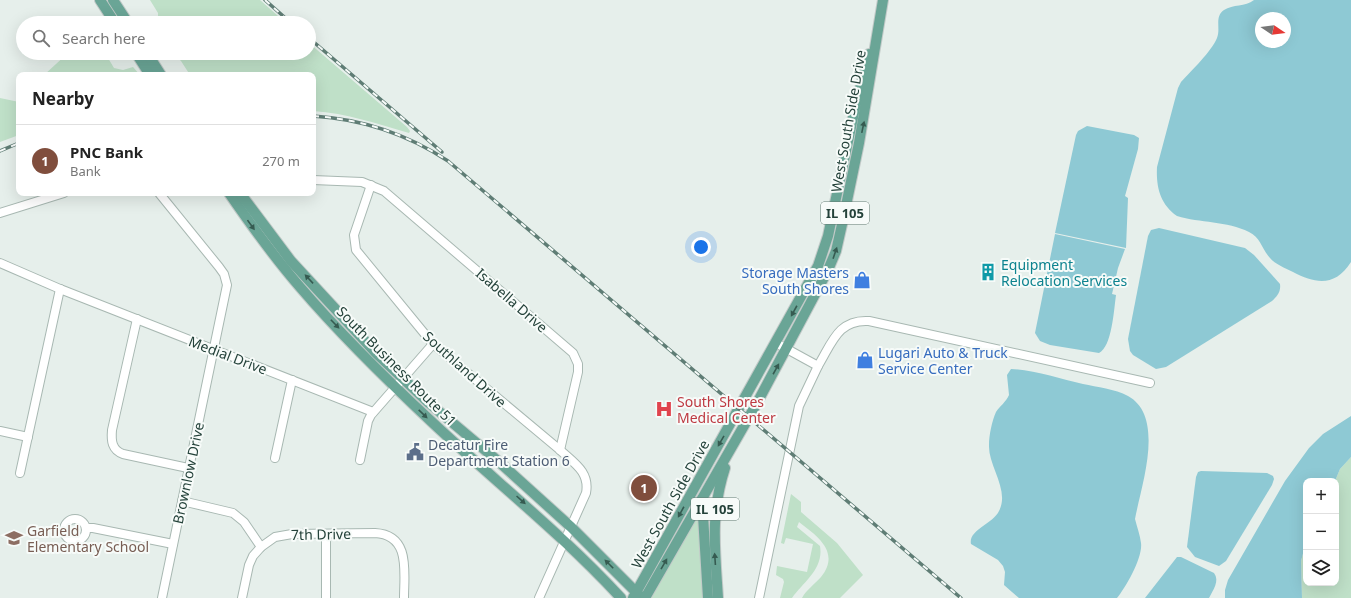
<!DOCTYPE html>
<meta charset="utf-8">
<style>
:root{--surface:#fff;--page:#f2f2f2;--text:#222;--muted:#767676;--line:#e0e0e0;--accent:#804e3d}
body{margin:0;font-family:"Noto Sans",sans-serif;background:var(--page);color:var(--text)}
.controls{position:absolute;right:12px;bottom:12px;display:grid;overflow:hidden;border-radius:8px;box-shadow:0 4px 16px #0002}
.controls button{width:36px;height:36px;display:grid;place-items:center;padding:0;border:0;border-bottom:1px solid var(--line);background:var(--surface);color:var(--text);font:20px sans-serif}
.compass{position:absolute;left:1255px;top:12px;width:36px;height:36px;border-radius:50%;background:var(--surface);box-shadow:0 4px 16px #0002;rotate:103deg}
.you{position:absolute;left:701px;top:247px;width:14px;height:14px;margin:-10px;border:3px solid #fff;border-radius:50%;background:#1a73e8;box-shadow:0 0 0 6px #1a73e833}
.badge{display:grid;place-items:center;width:26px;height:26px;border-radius:50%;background:var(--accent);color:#fff;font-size:13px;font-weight:700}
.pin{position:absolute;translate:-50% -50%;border:2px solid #fff;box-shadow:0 1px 4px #0006}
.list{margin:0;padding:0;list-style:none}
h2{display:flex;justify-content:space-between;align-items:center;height:52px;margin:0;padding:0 16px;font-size:17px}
h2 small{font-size:13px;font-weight:400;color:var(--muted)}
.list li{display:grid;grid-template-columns:26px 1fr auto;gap:12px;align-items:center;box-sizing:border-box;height:72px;padding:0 16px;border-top:1px solid var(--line)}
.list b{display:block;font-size:15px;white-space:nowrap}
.list p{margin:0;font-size:13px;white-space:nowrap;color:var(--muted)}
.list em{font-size:13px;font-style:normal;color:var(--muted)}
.icon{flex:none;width:22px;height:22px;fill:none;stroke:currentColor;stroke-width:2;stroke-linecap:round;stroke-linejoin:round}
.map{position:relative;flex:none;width:1351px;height:598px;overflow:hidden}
.search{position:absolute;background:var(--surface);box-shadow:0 4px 16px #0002;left:16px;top:16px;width:300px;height:44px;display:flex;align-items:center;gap:10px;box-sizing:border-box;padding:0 14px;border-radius:22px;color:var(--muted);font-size:15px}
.panel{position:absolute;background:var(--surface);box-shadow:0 4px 16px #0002;left:16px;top:72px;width:300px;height:124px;border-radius:8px}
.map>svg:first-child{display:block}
.green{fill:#bfe0c8}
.water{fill:#8ec9d4;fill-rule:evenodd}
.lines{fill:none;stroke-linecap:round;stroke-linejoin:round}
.minor-casing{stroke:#a8b8b2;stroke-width:10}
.major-casing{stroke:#c2cac8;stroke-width:12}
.minor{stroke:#fff;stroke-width:8}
.major{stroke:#6aa596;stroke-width:10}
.rail-casing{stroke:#5f7d75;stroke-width:3.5}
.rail{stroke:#f7fbf9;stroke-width:2;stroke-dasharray:6;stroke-linecap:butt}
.oneway{fill:#365b51}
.labels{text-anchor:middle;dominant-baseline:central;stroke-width:4;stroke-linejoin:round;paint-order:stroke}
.shield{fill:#f7fbf9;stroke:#637a73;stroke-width:1}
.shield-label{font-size:13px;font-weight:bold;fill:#24423a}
.street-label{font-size:14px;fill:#24423a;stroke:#f7fbf9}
.culture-label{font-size:14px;fill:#0d838f;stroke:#f7fbf9;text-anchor:start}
.shop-label{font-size:14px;fill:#366cbe;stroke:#f7fbf9;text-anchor:end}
.health-label{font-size:14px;fill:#be3a42;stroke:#f7fbf9;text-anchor:start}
.service-label{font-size:14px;fill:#4e5e75;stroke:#f7fbf9;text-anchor:start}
.education-label{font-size:14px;fill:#785e54;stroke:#f7fbf9;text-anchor:start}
</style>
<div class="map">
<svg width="1351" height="598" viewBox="0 0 1351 598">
<rect width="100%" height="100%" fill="#e6efeb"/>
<!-- green -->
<g class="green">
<path d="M150,0H260L286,23H158V13Z"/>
<path d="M309,43L407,127L410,131L409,133C377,124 347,113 313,111V75H190L181,61L172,53H309Z"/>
<path d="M68,53H105L114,68L123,70L133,67L140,75H44Z"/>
<path d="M0,98L19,102V135L0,142Z"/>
<path d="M1351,457V598H1302L1301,561L1306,542V583H1336L1335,481L1340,469Z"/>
<path d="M791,494L801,502V512L837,543L863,575L840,598H802C806,590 815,584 821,577C841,552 817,536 799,522L797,527L820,546C824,569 803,582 792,598H780L784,582L783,579L776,575L777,566L807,572L813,544L786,538L784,544L781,543Z"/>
<path d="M699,508L705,598H650Z"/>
</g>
<!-- water -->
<g class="water">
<path d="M1254,0H1351V262C1335,287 1316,284 1293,272C1285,268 1275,264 1270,258C1261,248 1261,238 1249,232C1227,221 1200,223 1177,216C1160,204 1156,187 1157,167L1178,88L1181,82C1192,70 1211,52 1217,38C1221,28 1214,17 1224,10C1233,4 1245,7 1254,0ZM1261,18H1285V42H1261Z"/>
<path d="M1087,126L1134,135L1139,138L1138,149L1125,196L1128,198L1126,248L1055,233L1076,135L1078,131Z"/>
<path d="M1159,228L1245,248L1254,255L1280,284C1281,292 1277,296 1272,301L1166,367L1156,369L1133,355L1130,351L1128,339L1148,236L1151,230Z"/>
<path d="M1055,234L1125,249L1118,268L1112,294L1116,295C1114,309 1112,347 1099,353L1050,345L1040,341L1035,333Z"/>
<path d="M1011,369C1035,370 1060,379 1083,384C1097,387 1115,389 1128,396C1166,417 1141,486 1135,519C1137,527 1140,535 1141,543C1143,557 1126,587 1117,598H1019L1004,585L1005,572L1003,566L998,560L971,544C968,530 993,524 999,511C1010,490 988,466 989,445C989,435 992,421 996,412C1000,406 1006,402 1009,395L1007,375Z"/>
<path d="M1351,416V457L1340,469L1335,481H1306V542L1301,561L1302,598H1225V590L1228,580L1285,481L1309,448L1323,434Z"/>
<path d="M1201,471L1267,473L1273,476L1274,479L1272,485L1226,561L1219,566L1195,557L1187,547L1196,477L1198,472Z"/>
<path d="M1177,557H1181L1214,573C1220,581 1213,590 1209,598H1145Z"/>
</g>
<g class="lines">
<!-- minor casing -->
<g class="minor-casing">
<g id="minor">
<path d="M313,180L362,182L384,191L573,353L578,364V372L560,450"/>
<path d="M371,185L354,235L356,250L433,344L560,450C574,463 590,472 586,493L539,598"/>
<path d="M159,193L219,267L224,274L227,285L162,598"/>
<path d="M0,213L64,193"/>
<path d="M0,263L60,289L373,412"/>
<path d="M137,319L112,430C111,441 112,450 123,454L188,468"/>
<path d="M776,343L818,366C832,343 838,319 869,321L1150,383"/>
<path d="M0,431L28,437"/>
<path d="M275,458L292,380"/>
<path d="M360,460L368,421L371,415L433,344"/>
<path d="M20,473L60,289"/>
<path d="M182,501L233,513L244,522L261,547"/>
<circle cx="75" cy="530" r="11"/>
<path d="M86,528H93L173,544"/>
<path d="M326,534V598"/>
<path d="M242,598L249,565L253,556L261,547L275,537L292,534L375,533C411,535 404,572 404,598"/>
<path d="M759,598L799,406L818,366"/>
</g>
</g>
<!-- major casing -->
<g class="major-casing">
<g id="major">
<path d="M100,0L115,23"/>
<path d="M113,0L128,23"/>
<path d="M136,53L150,75"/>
<path d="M147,53L161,75"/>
<path d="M229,193C251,225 274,257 300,287C341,335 387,380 433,423C496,482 563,535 621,598"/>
<path d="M240,193L291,261L376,353L429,403L498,461L571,527L640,596"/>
<path d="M702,499L708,598"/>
<path d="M633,598L818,266L828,236L855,108L869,54"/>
<path d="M645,598L757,403L828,270L836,251L843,220L859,143L883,0"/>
<path d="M718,598C715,550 710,514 725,468"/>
</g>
</g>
<!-- minor -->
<use href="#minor" class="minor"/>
<!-- major -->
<use href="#major" class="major"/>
<!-- rail casing -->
<g class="rail-casing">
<g id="rail">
<path d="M265,0L291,23"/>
<path d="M309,38L442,152"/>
<path d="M313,116C362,119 407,134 448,161L961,598"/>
<path d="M0,151L19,143"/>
</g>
</g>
<!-- rail -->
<use href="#rail" class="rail"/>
</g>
<!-- one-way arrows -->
<defs><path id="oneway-solid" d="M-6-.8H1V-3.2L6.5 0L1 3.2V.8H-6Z"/></defs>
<g class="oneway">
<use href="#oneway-solid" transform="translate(863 127) rotate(-78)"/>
<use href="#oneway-solid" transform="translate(251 225) rotate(54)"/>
<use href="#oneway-solid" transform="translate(835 253) rotate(-71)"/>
<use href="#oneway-solid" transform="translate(309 279) rotate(-133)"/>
<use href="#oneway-solid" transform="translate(794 311) rotate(119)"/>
<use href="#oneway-solid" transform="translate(335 324) rotate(46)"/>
<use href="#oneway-solid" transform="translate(776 369) rotate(-61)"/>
<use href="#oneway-solid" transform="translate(423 414) rotate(44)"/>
<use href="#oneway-solid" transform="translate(721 441) rotate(120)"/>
<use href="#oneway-solid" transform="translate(521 500) rotate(42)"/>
<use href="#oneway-solid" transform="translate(681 512) rotate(119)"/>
<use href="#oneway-solid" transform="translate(715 559) rotate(-94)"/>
<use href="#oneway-solid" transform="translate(609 564) rotate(-135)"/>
<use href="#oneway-solid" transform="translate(664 564) rotate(-60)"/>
</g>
<!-- icons -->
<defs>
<g id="building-bare" transform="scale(1.38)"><path d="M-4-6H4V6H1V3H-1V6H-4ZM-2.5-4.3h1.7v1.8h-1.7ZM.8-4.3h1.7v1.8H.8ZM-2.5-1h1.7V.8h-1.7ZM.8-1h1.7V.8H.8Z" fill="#0f9aa8" stroke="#f7fbf9" stroke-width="2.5" paint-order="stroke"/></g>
<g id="shop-bare" transform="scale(1.38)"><path d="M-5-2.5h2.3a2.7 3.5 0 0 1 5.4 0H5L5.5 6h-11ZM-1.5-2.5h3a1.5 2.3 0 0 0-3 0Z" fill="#3f7fe0" stroke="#f7fbf9" stroke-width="2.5" paint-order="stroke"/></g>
<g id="hospital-bare" transform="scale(1.38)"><path d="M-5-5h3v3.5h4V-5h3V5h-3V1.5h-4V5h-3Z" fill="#e0444e" stroke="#f7fbf9" stroke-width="2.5" paint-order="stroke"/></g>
<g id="civic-bare" transform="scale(1.38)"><path d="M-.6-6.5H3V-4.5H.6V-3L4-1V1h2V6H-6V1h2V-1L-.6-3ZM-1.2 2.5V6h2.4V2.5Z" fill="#5c6f8a" stroke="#f7fbf9" stroke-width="2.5" paint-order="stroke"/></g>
<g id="school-bare" transform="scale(1.38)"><path d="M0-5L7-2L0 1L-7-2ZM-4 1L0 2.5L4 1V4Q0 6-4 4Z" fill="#8d6e63" stroke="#f7fbf9" stroke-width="2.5" paint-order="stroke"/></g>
</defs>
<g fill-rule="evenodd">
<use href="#building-bare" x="988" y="272"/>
<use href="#shop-bare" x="862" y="280"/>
<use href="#shop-bare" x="865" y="360"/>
<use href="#hospital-bare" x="664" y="409"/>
<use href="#civic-bare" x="415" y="452"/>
<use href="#school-bare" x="14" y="538"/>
</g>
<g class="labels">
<!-- shield labels -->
<g class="shield">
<rect x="821" y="202" width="48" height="22" rx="3"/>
<rect x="691" y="498" width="48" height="22" rx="3"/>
</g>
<g class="shield-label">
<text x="845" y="213">IL 105</text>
<text x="715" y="509">IL 105</text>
</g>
<!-- street labels -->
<g class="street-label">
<text transform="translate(848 121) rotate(-80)">West South Side Drive</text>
<text transform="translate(512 300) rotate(41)">Isabella Drive</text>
<text transform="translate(228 355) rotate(21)">Medial Drive</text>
<text transform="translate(397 366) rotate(45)">South Business Route 51</text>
<text transform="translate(465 369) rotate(42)">Southland Drive</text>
<text transform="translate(188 473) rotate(-78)">Brownlow Drive</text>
<text transform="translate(670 504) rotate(-61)">West South Side Drive</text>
<text transform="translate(321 534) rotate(-1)">7th Drive</text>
</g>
<!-- culture labels -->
<g class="culture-label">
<text x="1001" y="264">Equipment<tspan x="1001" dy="16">Relocation Services</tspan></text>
</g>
<!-- shop labels -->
<g class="shop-label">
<text x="849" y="272">Storage Masters<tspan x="849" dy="16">South Shores</tspan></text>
<text x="878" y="352" text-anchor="start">Lugari Auto &amp; Truck<tspan x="878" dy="16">Service Center</tspan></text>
</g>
<!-- health labels -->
<g class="health-label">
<text x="677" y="401">South Shores<tspan x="677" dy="16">Medical Center</tspan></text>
</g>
<!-- service labels -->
<g class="service-label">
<text x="428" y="444">Decatur Fire<tspan x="428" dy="16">Department Station 6</tspan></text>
</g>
<!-- education labels -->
<g class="education-label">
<text x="27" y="530">Garfield<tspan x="27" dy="16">Elementary School</tspan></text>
</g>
</g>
</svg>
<div class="controls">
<button>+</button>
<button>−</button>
<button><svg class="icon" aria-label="layers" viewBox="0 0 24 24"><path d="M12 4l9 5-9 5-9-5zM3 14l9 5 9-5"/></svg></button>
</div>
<svg class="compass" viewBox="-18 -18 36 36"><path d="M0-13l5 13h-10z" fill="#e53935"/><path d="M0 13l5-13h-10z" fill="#767676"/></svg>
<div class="you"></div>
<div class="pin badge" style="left:644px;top:488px">1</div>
<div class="search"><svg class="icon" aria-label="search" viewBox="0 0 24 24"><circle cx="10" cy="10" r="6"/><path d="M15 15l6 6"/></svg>Search here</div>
<section class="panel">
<h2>Nearby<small></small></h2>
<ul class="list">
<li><span class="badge">1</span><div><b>PNC Bank</b><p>Bank</p></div><em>270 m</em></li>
</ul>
</section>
</div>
